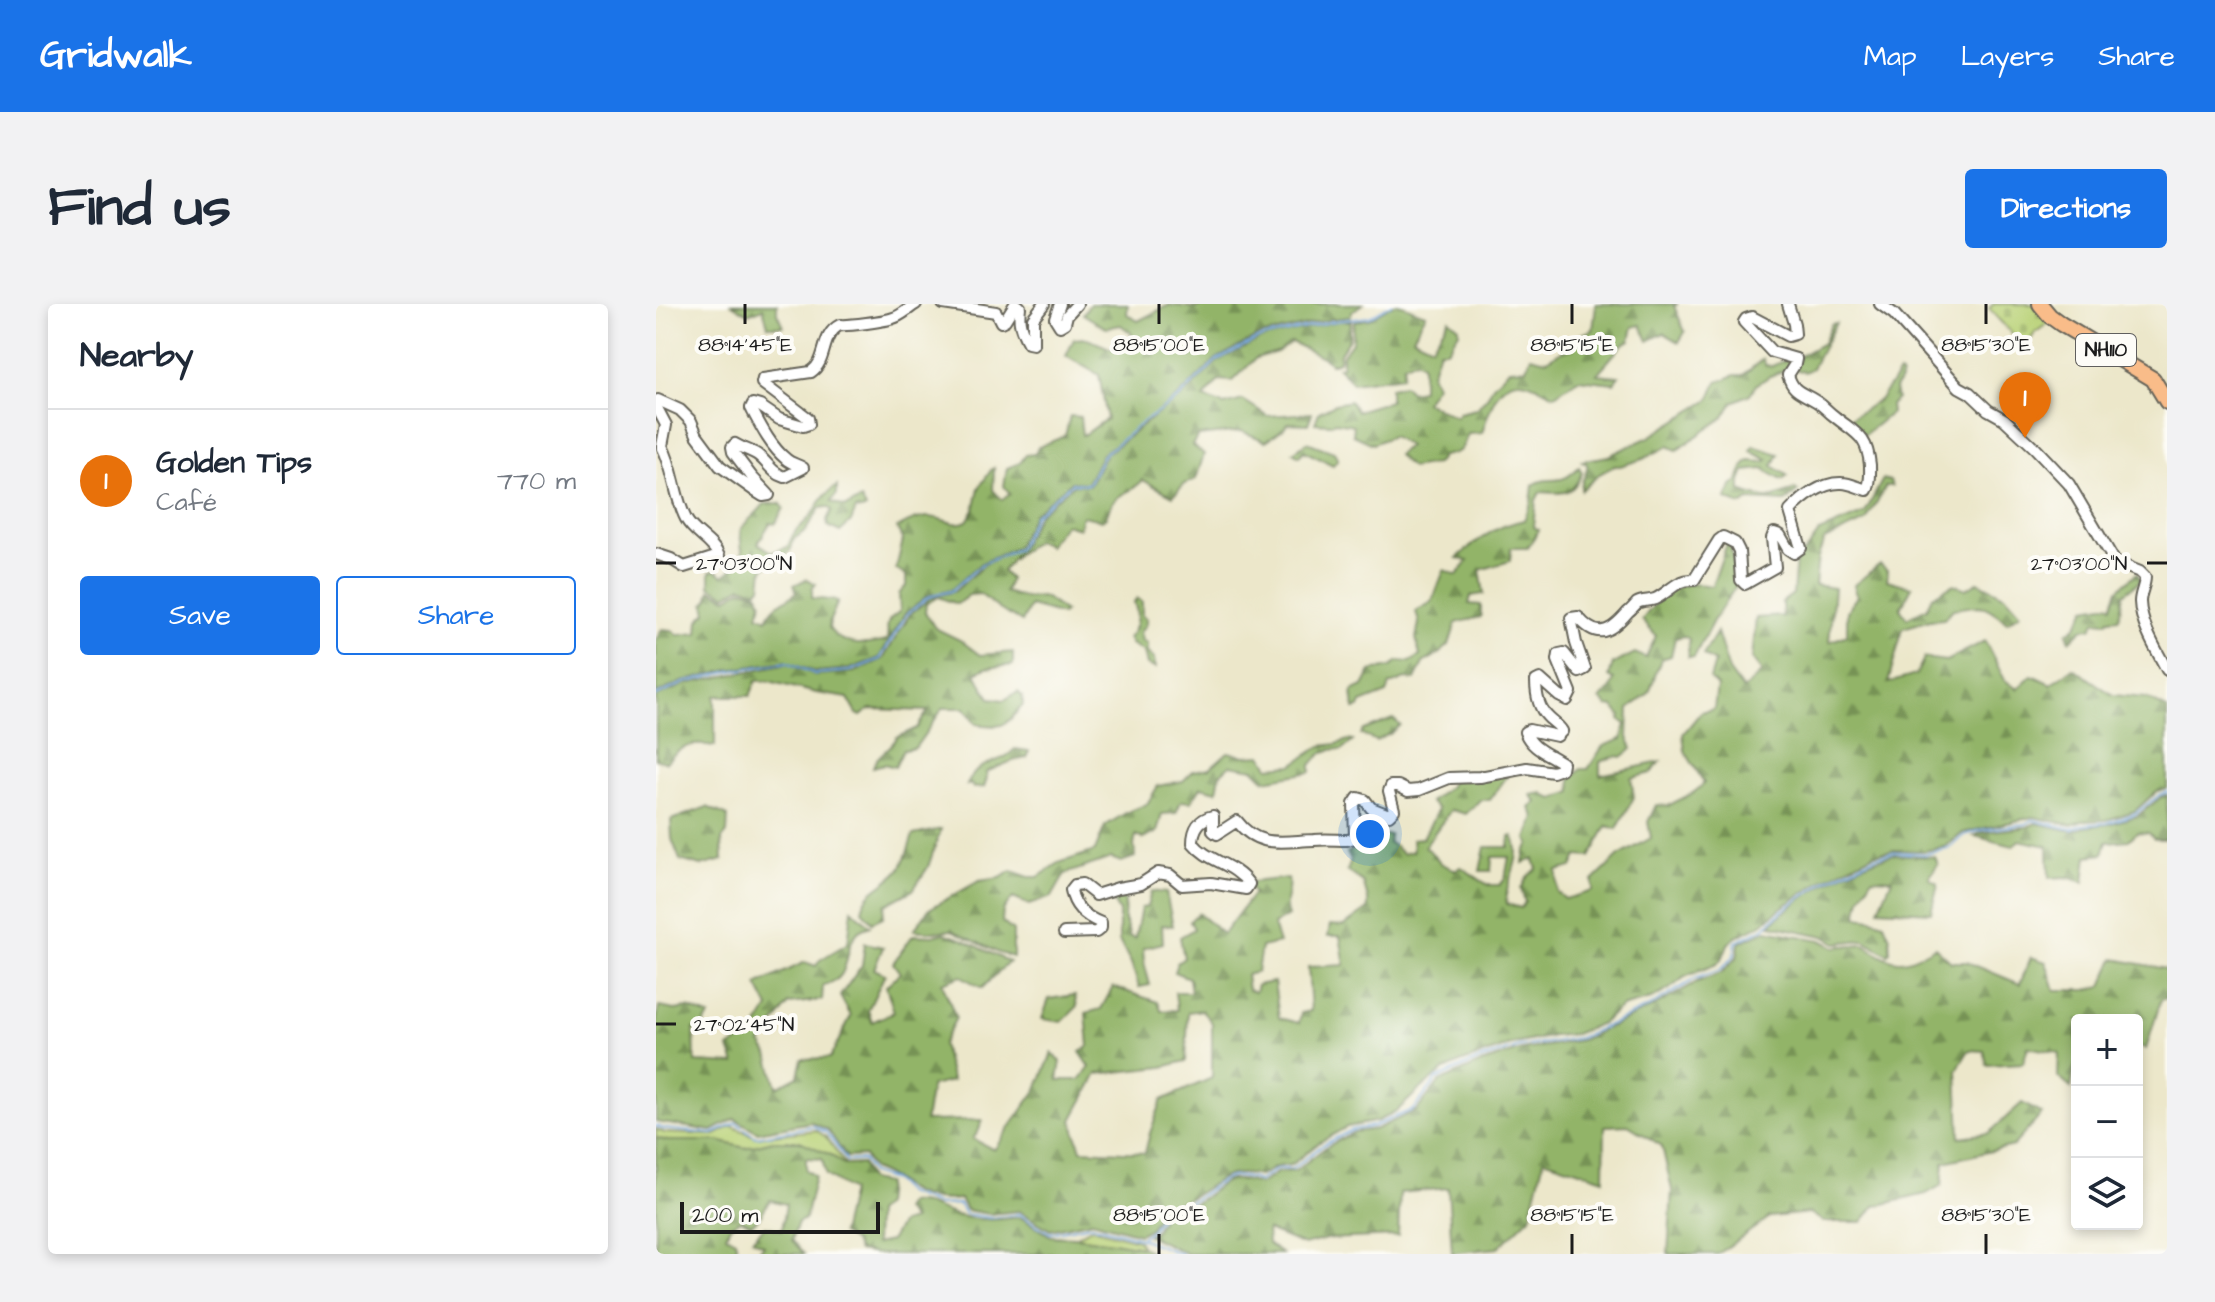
<!DOCTYPE html>
<meta charset="utf-8">
<style>
:root{--surface:#fff;--page:#f2f2f3;--text:#1f2937;--muted:#747a83;--line:#e0e1e3;--accent:#1a73e8}
body{margin:0;font-family:"Architects Daughter",sans-serif;background:var(--page);color:var(--text)}
.controls{position:absolute;right:24px;bottom:24px;display:grid;overflow:hidden;border-radius:8px;box-shadow:0 4px 12px #0003}
.controls button{width:72px;height:72px;display:grid;place-items:center;padding:0;border:0;border-bottom:2px solid var(--line);background:var(--surface);color:var(--text);font:40px sans-serif}
.scale{position:absolute;left:24px;bottom:20px;width:200px;box-sizing:border-box;padding-left:8px;border:4px solid #1c1c1c;border-top:0;font-size:22px;line-height:28px;white-space:nowrap;color:#1c1c1c;-webkit-text-stroke:6px #fdfcf7;paint-order:stroke}
.you{position:absolute;left:714px;top:530px;width:28px;height:28px;margin:-20px;border:6px solid #fff;border-radius:50%;background:#1a73e8;box-shadow:0 0 0 12px #1a73e833}
.badge{display:grid;place-items:center;width:52px;height:52px;border-radius:50%;background:var(--accent);color:#fff;font-size:26px;font-weight:700}
.pin{position:absolute;translate:-50% -66px;filter:drop-shadow(0 2px 4px #0008)}
.pin::after{content:'';position:absolute;top:42px;width:28px;height:24px;background:inherit;clip-path:polygon(0 0,100% 0,50% 100%)}
.list{margin:0;padding:0;list-style:none}
h2{display:flex;justify-content:space-between;align-items:center;height:104px;margin:0;padding:0 32px;font-size:34px}
h2 small{font-size:26px;font-weight:400;color:var(--muted)}
.list li{display:grid;grid-template-columns:52px 1fr auto;gap:24px;align-items:center;box-sizing:border-box;height:144px;padding:0 32px;border-top:2px solid var(--line)}
.list b{display:block;font-size:30px;white-space:nowrap}
.list p{margin:0;font-size:26px;white-space:nowrap;color:var(--muted)}
.list em{font-size:26px;font-style:normal;color:var(--muted)}
.actions{display:flex;gap:16px;padding:24px 32px}
.actions a{flex:1;padding:18px 0;border:2px solid var(--accent);border-radius:8px;text-align:center;font-size:28px;color:var(--accent)}
.actions .main{background:var(--accent);color:#fff}
.icon{flex:none;width:44px;height:44px;fill:none;stroke:currentColor;stroke-width:2;stroke-linecap:round;stroke-linejoin:round}
.map{position:relative;flex:none;width:1511px;height:950px;overflow:hidden;border-radius:8px}
header{display:flex;align-items:center;gap:48px;box-sizing:border-box;height:112px;padding:0 40px;background:var(--accent);color:#fff}
header strong{font-size:38px}
nav{display:flex;gap:44px;margin-inline-start:auto;font-size:28px}
.intro{display:flex;align-items:center;justify-content:space-between;box-sizing:border-box;height:192px;padding:0 48px}
h1{margin:0;font-size:56px}
.button{padding:20px 36px;border-radius:8px;background:var(--accent);color:#fff;font-size:28px;font-weight:700}
main{display:flex;gap:48px;padding:0 48px}
aside{flex:1;background:var(--surface);border-radius:8px;box-shadow:0 4px 12px #0003}
.map>svg:first-child{display:block}
.green{fill:#b9d277;stroke:#6a774a;stroke-width:2}
.forest{fill:url(#forest-firs);stroke:#576842;stroke-width:2;fill-rule:evenodd}
.cemetery{fill:url(#cemetery-stones);stroke:#6a774a;stroke-width:2}
.lines{fill:none;stroke-linecap:round;stroke-linejoin:round}
.stream{stroke:#72a6df;stroke-width:2}
.minor-casing{stroke:#656359;stroke-width:14}
.highway-casing{stroke:#656359;stroke-width:18}
.minor{stroke:#fff;stroke-width:10}
.highway{stroke:#f9bc89;stroke-width:14}
.ticks{fill:none;stroke:#1c1c1c;stroke-width:3}
.labels{text-anchor:middle;dominant-baseline:central;stroke-width:8;stroke-linejoin:round;paint-order:stroke}
.shield{fill:#fdfcf7;stroke:#605f5e;stroke-width:2}
.shield-label{font-size:20px;font-weight:bold;fill:#1c1c1c}
.ticks-label{font-size:20px;text-anchor:middle;fill:#1c1c1c;stroke:#fdfcf7;stroke-width:8;stroke-linejoin:round;paint-order:stroke}
</style>
<header>
<strong>Gridwalk</strong>
<nav><a>Map</a><a>Layers</a><a>Share</a></nav>
</header>
<div class="intro"><h1>Find us</h1><a class="button">Directions</a></div>
<main>
<aside>
<h2>Nearby<small></small></h2>
<ul class="list">
<li><span class="badge" style="background:#e8710a">1</span><div><b>Golden Tips</b><p>Café</p></div><em>770 m</em></li>
</ul>
<div class="actions"><a class="main">Save</a><a>Share</a></div>
</aside>
<div class="map">
<svg width="1511" height="950" viewBox="0 0 1511 950">
<defs>
<pattern id="forest-firs" width="22" height="20" patternUnits="userSpaceOnUse" patternTransform="scale(2)"><rect width="22" height="20" fill="#92b468"/><path d="M5 1l3.5 6h-7zM16 11l3.5 6h-7z" fill="#769255"/></pattern>
<pattern id="cemetery-stones" width="16" height="16" patternUnits="userSpaceOnUse" patternTransform="scale(2)"><rect width="16" height="16" fill="#b9d277"/><path d="M2 7V4a2 2 0 0 1 4 0v3zM10 15v-3a2 2 0 0 1 4 0v3z" fill="#9eb466"/></pattern>
</defs>
<rect width="100%" height="100%" fill="#fdfcf7"/>
<filter id="ink" filterUnits="userSpaceOnUse"><feTurbulence type="fractalNoise" baseFrequency=".0125" numOctaves="2"/><feDisplacementMap in="SourceGraphic" scale="16" xChannelSelector="R" yChannelSelector="G"/><feConvolveMatrix kernelMatrix="1 2 1 2 8 2 1 2 1" color-interpolation-filters="sRGB"/></filter>
<filter id="wash" filterUnits="userSpaceOnUse"><feTurbulence type="fractalNoise" baseFrequency=".006" numOctaves="4" result="noise"/><feDisplacementMap in="SourceGraphic" scale="32" xChannelSelector="R" yChannelSelector="G"/><feGaussianBlur stdDeviation="1.8" result="paint"/><feColorMatrix in="noise" values="0 0 0 0 0 0 0 0 0 0 0 0 0 0 0 0 0 1.4 0 .05"/><feComposite in="paint" operator="in"/></filter>
<g filter="url(#wash)">
<rect width="100%" height="100%" fill="#ece7ca"/>
<!-- green -->
<g class="green">
<path d="M76,822L100,833L160,826L170,833L188,858L189,861L175,851L117,837L89,844L62,837H11L0,834V825L9,829L59,831Z"/>
<path d="M435,924L482,936L486,943L419,933Z"/>
</g>
<!-- forest -->
<g class="forest">
<path d="M76,0H121V9L127,22H112L107,4L92,10Z"/>
<path d="M434,0H472L471,10L482,17L513,1L540,4L549,0H707L695,8L694,13L676,15L600,33L560,55L522,93L446,150L431,179L415,178L378,209L360,244L325,259L295,286L271,292L249,310L223,354L194,365L159,368L128,357L73,366L26,378L0,390V336L6,325L16,326L22,331L42,329L43,316L51,308L49,300L53,294L55,286L71,294L86,285L102,289L106,299L102,311L111,315C119,297 127,300 141,288L138,281L151,275L160,280L156,284V294L182,297L174,316L173,324C185,343 210,342 230,337C234,330 229,324 233,317C235,313 241,310 244,307L243,290L250,282V271L240,265L247,236L241,224C250,219 262,213 272,213C288,213 296,224 311,217L318,206L323,184L335,166L338,164L337,186L346,196L354,190L348,182L351,164L364,159L370,151L379,150L382,143L409,132L414,112L424,113L426,131C437,127 441,120 451,115L443,71L410,52L418,35L429,34L461,47L476,38L475,29L465,21L450,24L427,10Z"/>
<path d="M737,0C751,0 757,7 770,10L757,33L776,42L793,15L803,23V28L791,46H783L775,70L780,81L769,98L800,113L803,109L820,105L831,93L838,80L853,65L870,64L875,52L890,56L906,47L917,45L918,33L937,26L940,0H1022L1018,2L1029,28L1023,38L1008,29L992,37L985,21L977,23L974,36L966,41L941,70L963,72L958,79L922,75L899,91C888,87 874,76 862,77C839,78 832,112 826,129L812,130C805,148 805,149 786,152L780,160L755,164L741,151L752,142L736,132L717,140L697,131L698,121L680,118L675,120L659,119L663,108L679,100L694,97L701,107L734,97V84L748,81L754,88L766,86V60L760,56L748,60L746,72L697,79L681,63L686,62V52L696,38L698,17L713,15Z"/>
<path d="M681,17H695L693,35L684,49L683,57L674,60L672,56L635,38L621,48L600,54L577,77L563,76L548,94L568,101L587,96L612,112L656,109L652,120L631,119L628,124L610,137L585,127L542,132L536,141L548,150L540,175L528,180L517,192L487,176C470,194 459,185 450,213L446,216L426,212L423,224L409,220L392,242L381,237L361,250L346,267L354,275L349,288L369,294L388,293L409,308L406,311L374,302L366,318L343,305L324,290L313,291L301,300L282,293L270,300L269,308L279,324L304,336L324,351L357,348V361L330,364L319,369L334,394L348,396L362,388L366,392L367,401C348,423 349,424 320,420L309,404H287L259,444L247,446L239,463L228,460L217,463C221,449 236,445 241,433L261,424L272,407L214,405L205,412L201,410L192,394L160,389L113,377H100L94,392H59V442C37,439 26,440 10,458L0,455V393L30,380L132,359L159,371L199,368L227,355L254,310L274,294L299,287L329,260L365,243L382,210L418,180L433,181L450,150L505,107L526,93L563,56L604,35Z"/>
<path d="M1180,19L1156,64L1149,68L1142,66L1139,62L1144,52L1167,39L1175,20Z"/>
<path d="M1107,55L1109,61L1116,62L1132,55L1136,57L1134,61L1127,67L1114,72L1100,81L1094,90L1077,98L1068,113L1021,146L1012,142L987,155L964,162H958L945,169L925,186C924,176 933,169 931,160L926,157L952,152L993,133L1053,96L1061,78L1079,71H1087Z"/>
<path d="M1243,69L1246,72L1239,85L1241,95L1234,101L1235,109L1208,131L1189,118L1223,96Z"/>
<path d="M651,138L678,148L682,155L677,161L648,147L643,152L637,148Z"/>
<path d="M1097,142L1123,150L1117,162L1132,172L1126,176L1107,165L1089,167L1085,178V187C1109,197 1116,196 1139,185L1142,187L1129,198L1093,196L1085,201L1070,195L1076,182L1082,177L1087,163L1093,157L1108,158L1112,156L1095,147Z"/>
<path d="M923,163L926,169C915,193 908,189 884,188L880,196L877,223L883,226L871,244H855L854,257L824,266L828,290L815,292L813,300L825,301V313L800,319L793,341L783,350L767,359L759,376L749,375L734,381L731,389L705,399L703,404L698,405L696,387L707,382L715,367L735,363L742,357L754,358L764,352L760,334L763,319L760,307L776,298L788,266L801,271L812,257L801,254C823,235 839,222 868,216L875,198L877,181C890,173 893,178 905,175C912,174 918,168 923,163Z"/>
<path d="M1227,175L1234,177L1236,182H1230L1210,217L1168,236L1162,253L1159,281L1178,284L1173,338L1191,331V307L1201,292L1198,281L1224,260L1232,267L1231,276L1256,283L1244,305L1251,314L1271,304L1276,292L1298,280L1310,285L1322,278L1350,292L1365,309L1351,318C1326,298 1328,301 1297,305L1288,315L1274,316L1247,324L1232,379L1260,371L1268,354L1290,357L1329,337L1349,376L1361,385L1376,371L1395,380L1417,364L1457,391L1490,394L1511,405V485L1501,487L1479,507L1451,516L1426,517L1416,521L1377,513L1307,529L1289,543L1268,547L1238,546L1218,550L1169,575L1125,604L1106,620L1080,633L1072,640L1067,653L1061,660L1029,673L1012,686L995,695L965,703L946,719L919,730L897,732L858,740L804,759L787,767L761,788L742,806L722,817L691,823L664,838L635,861L620,863L604,872C564,864 563,880 533,894C526,898 516,899 508,902L494,924L483,930L436,917L394,926L363,907L333,910L310,906L304,895C285,897 265,895 249,884C235,874 232,871 216,865L208,852L190,853L172,826L155,818L102,828L79,815L56,827L0,818V718L3,703L19,706L32,704L53,712L47,721L38,725L39,758L79,760L73,744L100,725L113,704L101,681L149,658L160,662L164,656L192,639L196,605L214,622C210,624 205,625 202,628C185,644 199,676 167,681L166,696L133,700L105,739L112,750L121,783L142,772L146,755L174,754L195,712L184,692L206,661L209,639L227,643L218,665L229,670L212,706L216,718L238,708L230,682L244,669L237,659L257,631L277,632L288,629L308,636L353,658L326,684L305,672L286,679L300,714L286,740L296,777L275,782L269,817L326,816L323,826L317,835L338,846L381,785L396,749L405,757L402,776H424L434,763L424,748L433,742L430,709L445,705L457,683L502,698L505,707L521,706L519,688H535L533,674L518,668L521,659L528,654L524,633L538,625L534,617L542,609L567,630L598,589L594,585L596,578L632,574C635,587 626,599 632,612L617,621L623,639L605,643L601,668L590,671L592,686L599,688L601,681L618,678L623,714L643,719L645,709L655,707L652,663L689,661L684,632H672L674,621L688,622L712,605V595L707,578L691,567L695,557L691,549L710,539L722,537L727,531H734L732,539L739,542L746,550L757,547L756,535L767,534L782,505L774,498L794,482L796,476L852,471L834,496H824L810,510L795,506L769,542L786,560L799,566L805,563L832,581H844L849,575L853,553H836L835,567H824L829,543H853L854,533L857,532C870,555 846,579 851,600L865,604L869,598L865,585L871,573L881,565L878,555L867,559L869,547L874,540L871,535L879,513L874,504L881,498L875,491L887,489L892,493L898,495L916,488L915,475L925,465H932L947,442L966,435L970,420L964,416L965,412L958,403L951,402L944,395L954,386L958,376L953,373L957,360L979,349L990,354L1000,332L986,316C1008,288 1018,275 1056,282L1072,237C1079,251 1077,266 1080,282L1057,317L1038,353H1032L1033,335L1029,332L1019,334L1015,352L1005,355L993,389L973,405L972,433L976,445L966,453L960,452L944,458V471L1004,458L995,469L975,474L978,493L961,525L951,522L934,553L921,552L916,563L901,567V588L909,595L937,587V577L963,552L995,534L992,518L1000,501L1012,502C1024,494 1039,491 1048,479L1029,447L1027,430L1045,408L1058,405L1061,382L1054,375L1059,358L1047,351L1061,328L1073,367L1087,386L1106,368L1096,355L1100,314L1127,312L1126,298L1137,290L1140,255L1152,244L1163,228L1209,209ZM546,706L556,719V774L506,796L494,829L489,849L425,846L416,816L441,770L507,763L530,757L532,708Z"/>
<path d="M181,182V190L175,198L189,203L205,196L210,204L206,206L200,205L195,218L184,228L172,222L171,216L176,206L171,203L164,204L150,226L138,235L134,248C121,253 118,258 107,265L105,283L100,287L86,282L70,291L54,282V268L60,266L67,272L87,257C87,250 83,230 85,225C89,218 102,209 108,200L124,199L128,204L119,220L114,219L102,239L116,248L132,243C137,227 140,228 151,216C163,204 165,191 181,182Z"/>
<path d="M1481,269L1485,276L1467,290L1463,314L1453,315L1450,318L1440,317L1435,324L1426,325L1414,337L1411,329L1421,321L1430,304L1453,300L1456,302L1462,285Z"/>
<path d="M481,294L486,298V312L491,315L489,322L484,328L486,337L491,339V348L498,355L499,364L491,361L488,348L475,340L472,334C481,326 483,309 478,299Z"/>
<path d="M737,415L744,421L734,430L720,437L705,430L708,426Z"/>
<path d="M692,436L697,437L686,446C672,443 664,450 655,461V468L609,476L598,465L574,461L564,470L561,487L545,483L535,498L525,497L520,509L506,510L501,528L488,535L480,531L478,541L479,553L465,558L455,554L409,570L396,593L373,601L357,594L347,606L346,618L357,627V653L343,649L296,626L277,628L258,626L273,605L323,577L344,574L356,567L373,573H382L403,559L439,547L449,522L470,509L491,500L502,482L527,477L537,467L554,464L572,448L590,452L606,451L613,463L636,461L665,442L681,440Z"/>
<path d="M359,445L373,447L371,454L356,457L330,468L331,474L328,483L317,484L315,480L311,481C324,452 343,463 359,445Z"/>
<path d="M1511,491V535H1498L1493,529L1481,528L1473,536L1451,538L1447,550L1431,552L1428,578L1410,573L1393,574L1392,542L1363,536L1357,542L1318,532L1326,528L1371,523L1380,519L1416,527L1429,523L1452,520L1481,512L1505,493Z"/>
<path d="M51,503L72,512L71,529L66,535L67,556L45,562L24,556L16,535L15,516Z"/>
<path d="M285,525L272,563L257,586L229,601L227,613L216,618L206,607C209,586 228,582 241,568C249,560 253,542 257,531Z"/>
<path d="M1238,550L1279,553L1282,560L1273,574L1282,580L1275,608L1223,605L1236,575L1216,574L1205,594L1201,613L1216,615L1228,619L1234,633V647L1232,650L1208,636L1180,639L1168,632L1114,621C1145,590 1196,561 1238,550Z"/>
<path d="M466,587L469,599L468,614L474,633L479,634L485,604L491,603L495,587L510,589L517,622L506,621L507,639L487,644L488,658L494,681L483,683L475,659L463,637V608L456,595L460,589Z"/>
<path d="M1110,626L1165,636L1178,643L1208,640C1240,662 1245,662 1279,643L1295,658H1311L1364,680L1375,653L1390,658L1399,686H1430L1446,682L1458,655L1511,665V694L1505,696L1490,745L1481,742V716H1421V761L1419,762L1415,784L1402,773L1403,749L1372,743L1367,759L1331,761L1328,747L1313,746L1301,766L1304,833L1333,829L1366,799L1386,810L1357,842L1288,858L1286,881L1270,890L1219,902L1206,918H1168L1154,909L1114,913L1062,950H1012L1016,886L1006,842L972,821L949,822L948,875L888,855L874,913L842,944L796,949L792,884L744,889L742,932L670,935L648,941L611,926L612,940L626,950H531L492,931L499,926L510,908C520,905 532,903 541,898C570,880 564,869 604,880L622,868L639,867L670,843L698,828L720,825L761,806L783,778L825,759L866,746L925,736L995,704L1041,678L1065,669L1081,653L1083,639Z"/>
<path d="M419,691L421,703L406,718L386,715L393,695Z"/>
<path d="M0,834L11,837H62L89,844L117,837H144L175,851L188,861L206,860L213,876L230,879L228,901L220,909L219,940L234,937L245,919L257,916L248,906L252,899C270,897 283,906 300,911C322,917 342,916 364,913L395,932L419,933L457,938L486,943L498,950H223L202,947L198,938L185,930L195,887L170,871L166,855L150,854V866L159,872L149,915L142,918L136,936L148,950H100L108,941L96,935L109,922L126,926L130,900L114,896L102,915L95,920L85,915L74,922L70,931L79,936L82,946L81,950H0Z"/>
</g>
<!-- cemetery -->
<path class="cemetery" d="M1337,0H1379L1394,18L1379,29L1369,44L1333,5Z"/>
<g class="lines">
<!-- stream -->
<g class="stream">
<path d="M0,392L28,379L75,367L131,358L159,370L194,367L224,355L251,310L272,293L295,287L326,260L362,245L379,210L416,179L432,180L447,151L483,121L523,94L561,56L601,35L678,17L713,13L735,0"/>
<path d="M0,822L8,825L56,830L81,819L100,833L157,822L170,828L191,857L207,856L215,869L236,876L250,889L282,901L303,900L309,910L335,914L363,910L394,929L435,921L484,934L525,950"/>
<path d="M484,934L496,925L509,905C519,902 531,900 539,895C567,878 567,866 603,877L621,865H636L667,841L696,826L718,822L758,805L781,775L823,756L864,743L923,734L993,703L1039,675L1064,666L1078,652L1080,638L1108,624L1127,606L1170,577L1219,553L1238,548L1269,550L1292,545L1309,531L1325,526L1370,520L1377,516L1416,525L1426,521L1451,519L1479,510L1503,491L1511,488"/>
</g>
</g>
</g>
<g filter="url(#ink)">
<g class="lines">
<!-- minor casing -->
<g class="minor-casing">
<g id="minor">
<path d="M287,0L340,8L345,18L349,16L359,0"/>
<path d="M360,0L364,3C362,18 365,26 372,39L377,40V14L388,0"/>
<path d="M404,0L399,14L404,22L409,19L411,11L421,0"/>
<path d="M1224,0L1238,10L1303,83L1314,89L1332,106L1348,115L1379,144L1413,180L1459,258L1484,268L1489,273C1489,282 1484,289 1484,298C1485,322 1500,345 1511,366"/>
<path d="M0,100L2,96L24,106L35,117L41,131L64,162L99,187L107,192L113,191L96,173L77,148L76,143L79,140C87,145 97,147 103,152C113,160 116,169 129,173L147,164C142,160 135,160 130,155C115,143 104,121 95,104L97,100L104,102L123,115L147,122L153,120L152,114L106,79L107,75L155,68C172,57 164,31 184,21C191,22 230,17 237,14C245,12 253,4 260,0"/>
<path d="M0,102L10,121L6,142C18,164 18,192 30,215C38,230 56,236 63,252L28,263L15,255L0,250"/>
<path d="M408,629L440,628L445,624V619C430,613 418,604 415,586L419,581L426,580L440,591L462,584L485,580L502,569L514,571L526,581L555,579L590,585L593,580C578,559 552,558 537,539C537,525 543,515 557,512V527L561,530L581,517C602,545 627,537 658,536C669,535 680,536 691,536L699,534L698,500L702,494L709,496L715,504L733,511L738,506L733,487L735,482H742L752,487L763,486L793,474L824,473L871,464L897,468L905,465L906,459C891,449 876,445 869,428L873,426L901,432L906,427C902,420 896,418 891,412C882,403 880,389 880,377L884,375L903,392L911,396L915,388L902,356L903,350L908,349L923,368L929,365L920,339L915,314L922,313C941,336 954,329 972,308C973,308 980,300 981,299C986,296 994,297 999,295C1014,288 1020,275 1038,276L1063,236L1067,233L1079,239L1083,247L1085,276L1089,280L1119,263L1116,234L1118,229L1124,231L1132,245L1138,249L1145,244L1134,207C1146,194 1166,178 1186,179C1194,179 1203,184 1211,186C1215,178 1214,170 1214,161C1211,131 1200,130 1178,112C1171,107 1166,100 1158,96C1145,88 1137,88 1132,71L1139,60L1140,55L1116,48L1088,18L1090,15L1096,13L1132,32L1139,30L1138,20L1132,0"/>
</g>
</g>
<!-- highway casing -->
<g class="highway-casing">
<path id="highway" d="M1384,0L1394,12L1405,20L1497,75L1511,98"/>
</g>
<!-- minor -->
<use href="#minor" class="minor"/>
<!-- highway -->
<use href="#highway" class="highway"/>
</g>
</g>
<!-- ticks -->
<path class="ticks" d="M89,0V20M503,0V20M916,0V20M1330,0V20M0,259H20M1491,259H1511M0,720H20M503,930V950M916,930V950M1330,930V950"/>
<g class="labels">
<!-- shield labels -->
<rect class="shield" x="1420" y="30" width="60" height="32" rx="6"/>
<g class="shield-label">
<text x="1450" y="46">NH110</text>
</g>
</g>
<g class="ticks-label">
<text x="89" y="47">88°14'45"E</text>
<text x="503" y="47">88°15'00"E</text>
<text x="916" y="47">88°15'15"E</text>
<text x="1330" y="47">88°15'30"E</text>
<text x="88" y="266">27°03'00"N</text>
<text x="1423" y="266">27°03'00"N</text>
<text x="88" y="727">27°02'45"N</text>
<text x="503" y="917">88°15'00"E</text>
<text x="916" y="917">88°15'15"E</text>
<text x="1330" y="917">88°15'30"E</text>
</g>
</svg>
<div class="controls">
<button>+</button>
<button>−</button>
<button><svg class="icon" aria-label="layers" viewBox="0 0 24 24"><path d="M12 4l9 5-9 5-9-5zM3 14l9 5 9-5"/></svg></button>
</div>
<div class="scale">200 m</div>
<div class="you"></div>
<div class="pin badge" style="left:1369px;top:134px;background:#e8710a">1</div>
</div>
</main>
